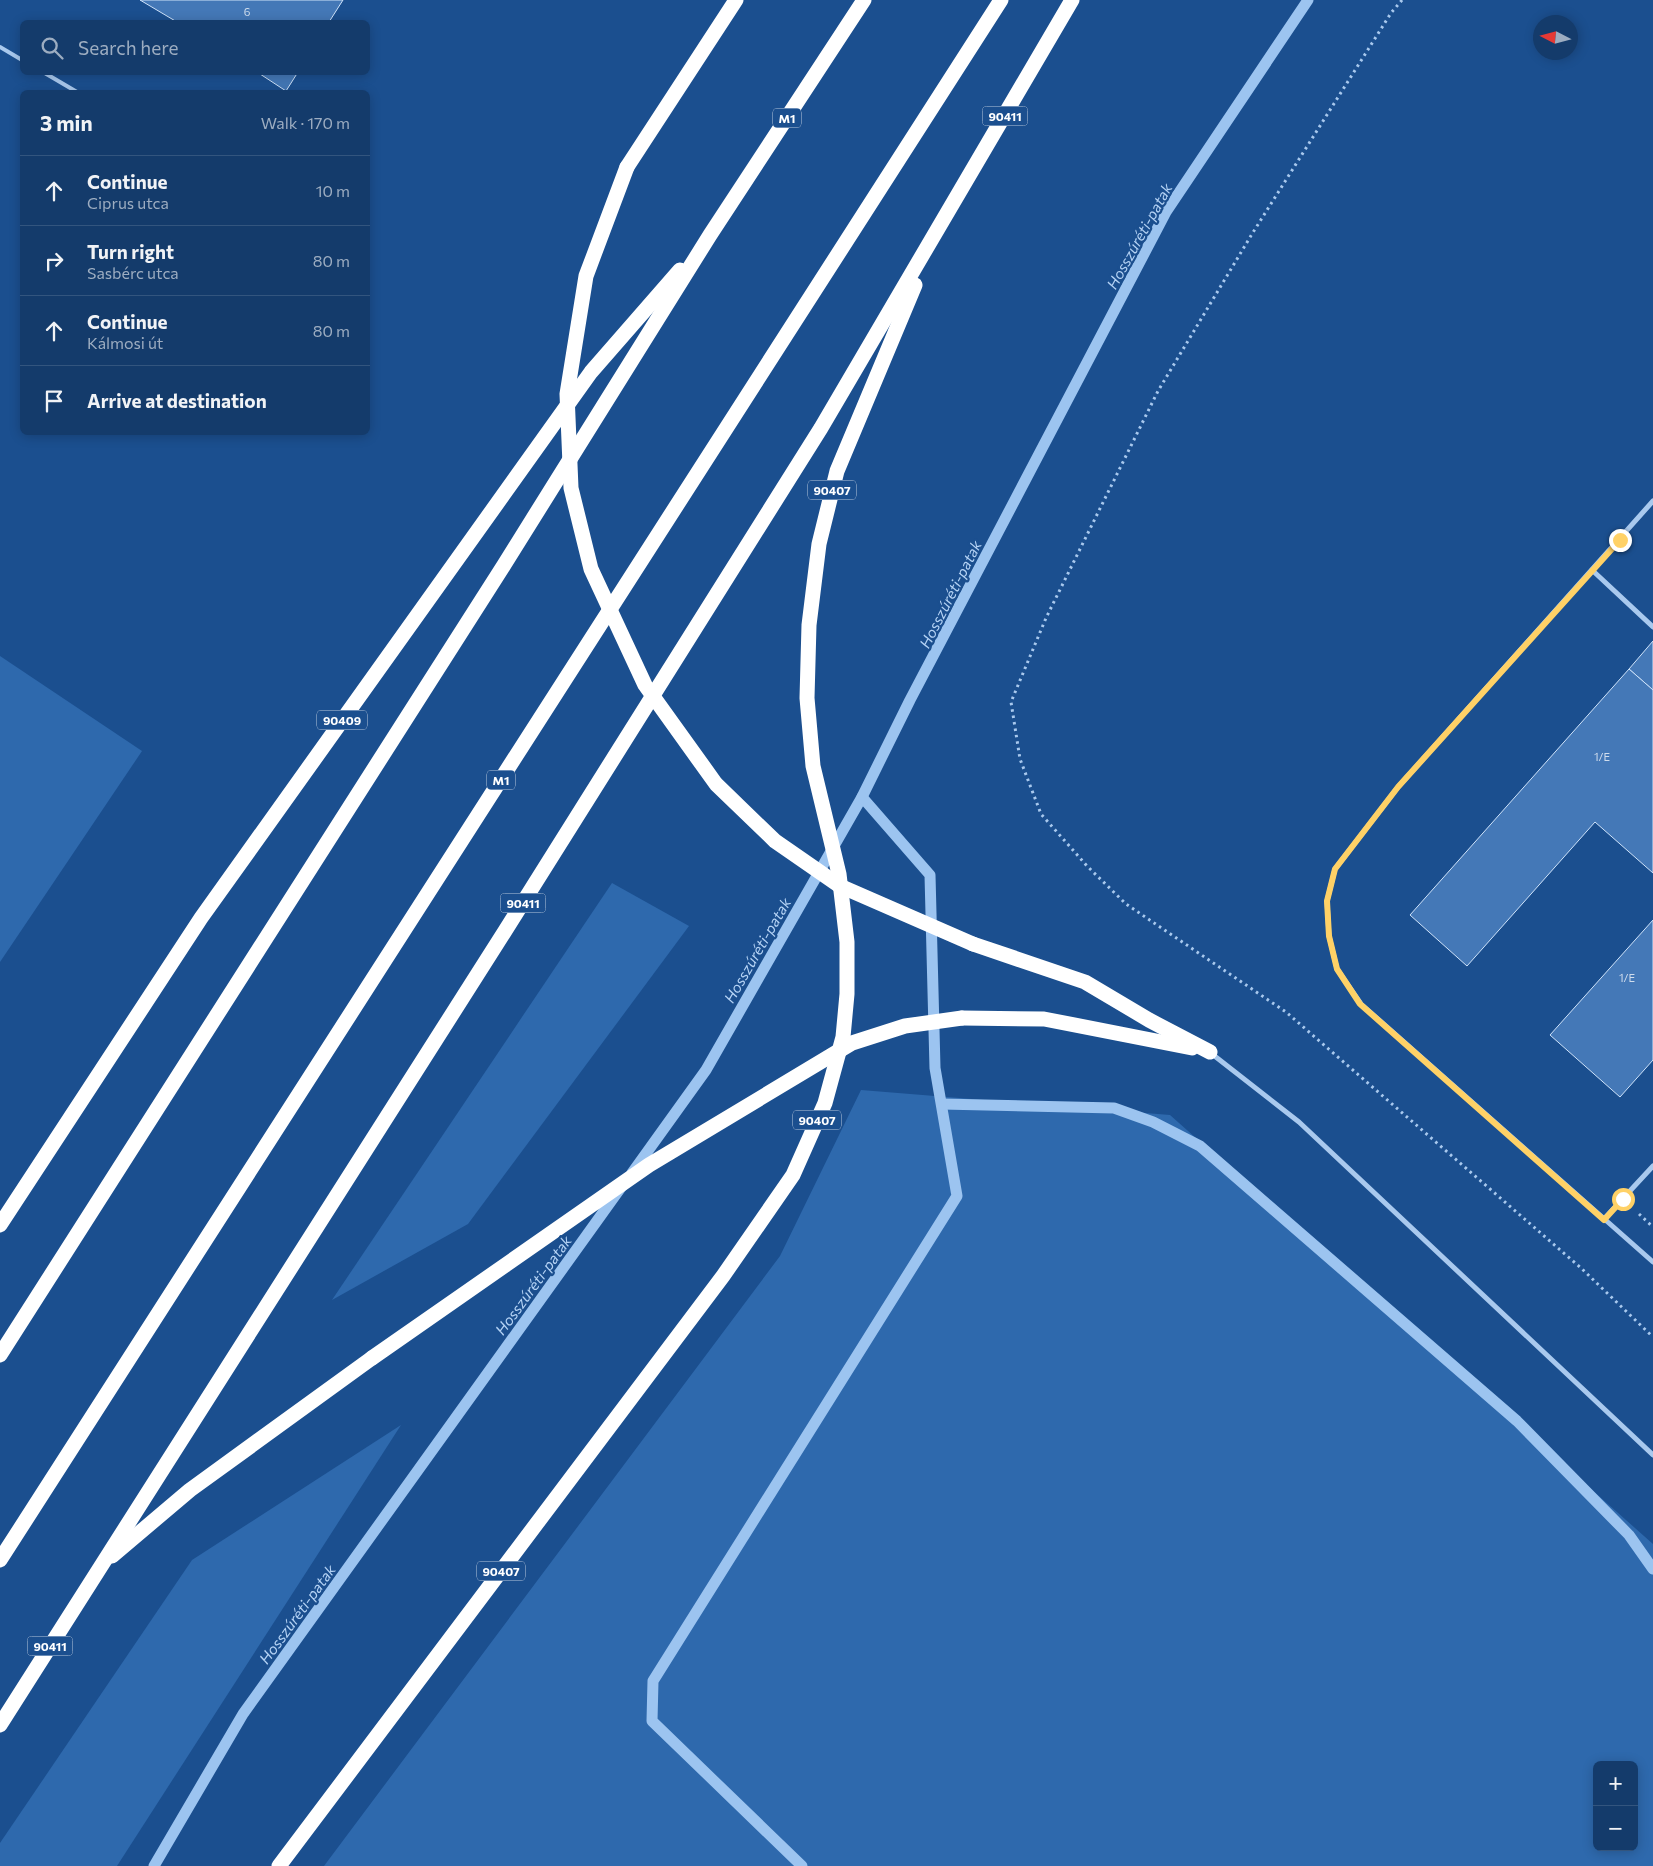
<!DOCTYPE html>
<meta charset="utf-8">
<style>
:root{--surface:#143b6b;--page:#214673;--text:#f1f3f6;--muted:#9dadc1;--line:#33557e}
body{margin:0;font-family:Commissioner,sans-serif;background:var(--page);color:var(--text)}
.controls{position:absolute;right:15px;bottom:15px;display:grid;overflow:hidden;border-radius:8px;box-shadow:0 2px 12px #0003}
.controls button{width:45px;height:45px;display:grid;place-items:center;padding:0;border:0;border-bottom:1px solid var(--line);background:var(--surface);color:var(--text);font:25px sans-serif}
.compass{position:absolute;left:1533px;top:15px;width:45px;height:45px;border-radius:50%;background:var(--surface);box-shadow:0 2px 12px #0003;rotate:276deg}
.stop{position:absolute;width:15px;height:15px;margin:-11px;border:4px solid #ffd166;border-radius:50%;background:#fff}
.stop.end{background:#ffd166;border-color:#fff;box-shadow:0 1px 5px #0008}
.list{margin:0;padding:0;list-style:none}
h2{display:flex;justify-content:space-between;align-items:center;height:65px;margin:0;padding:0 20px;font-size:21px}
h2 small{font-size:16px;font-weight:400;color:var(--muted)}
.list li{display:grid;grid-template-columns:32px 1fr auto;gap:15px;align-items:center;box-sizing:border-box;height:70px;padding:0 20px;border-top:1px solid var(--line)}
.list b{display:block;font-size:19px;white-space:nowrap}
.list p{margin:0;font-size:16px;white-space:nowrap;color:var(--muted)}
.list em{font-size:16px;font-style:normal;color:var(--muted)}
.icon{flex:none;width:28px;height:28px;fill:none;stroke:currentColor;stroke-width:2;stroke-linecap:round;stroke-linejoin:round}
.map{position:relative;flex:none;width:1653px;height:1866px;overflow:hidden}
.search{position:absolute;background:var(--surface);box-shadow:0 2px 12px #0003;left:20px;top:20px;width:350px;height:55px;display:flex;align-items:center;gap:12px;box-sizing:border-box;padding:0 18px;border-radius:8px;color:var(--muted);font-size:19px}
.panel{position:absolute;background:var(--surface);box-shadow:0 2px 12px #0003;left:20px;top:90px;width:350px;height:345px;border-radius:8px}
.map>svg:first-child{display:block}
.green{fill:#2e69ad;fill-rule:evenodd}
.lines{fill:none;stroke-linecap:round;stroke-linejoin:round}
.stream{stroke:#9cc4f0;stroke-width:11}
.building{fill:#4478b7;stroke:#cfe3fa}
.path{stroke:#a9c9ee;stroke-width:3;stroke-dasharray:2.5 4;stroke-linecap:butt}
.lane{stroke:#a9c9ee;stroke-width:4}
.street{stroke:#a9c9ee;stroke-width:5}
.highway{stroke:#fff;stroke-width:15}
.highway-bridge{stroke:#fff;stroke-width:15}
.route{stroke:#ffd166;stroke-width:6}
.labels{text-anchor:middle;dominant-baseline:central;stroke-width:4.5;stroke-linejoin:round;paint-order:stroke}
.number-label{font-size:11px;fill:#d0dded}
.shield{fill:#1b4f8f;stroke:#bbcadd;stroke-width:1}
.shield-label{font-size:12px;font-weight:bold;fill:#fff}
.water-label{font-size:15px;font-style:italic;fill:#b5d3f5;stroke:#1b4f8f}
</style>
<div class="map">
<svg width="1653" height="1866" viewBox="0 0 1653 1866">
<rect width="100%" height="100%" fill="#1b4f8f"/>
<!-- green -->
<g class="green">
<path d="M0,656L142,751L0,962Z"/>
<path d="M612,883L689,926L468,1224L332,1300Z"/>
<path d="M861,1090L1170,1115L1653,1544V1866H324L780,1256ZM1597,1765H1634V1847H1597Z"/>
<path d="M401,1425L117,1866H0V1843L192,1560Z"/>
</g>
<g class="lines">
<!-- stream -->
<g class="stream">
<path d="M942,1104L1114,1108L1153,1122L1200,1146L1517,1421L1629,1535L1653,1569"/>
<path d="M632,1173L706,1070L862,797L910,700L1166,212L1308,0"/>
<path d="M154,1866L243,1714L622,1186"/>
<path d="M802,1866L652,1721L653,1681L957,1196L935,1068L930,875L862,797"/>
</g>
</g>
<!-- building -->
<g class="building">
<path d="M140,0H343L329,22H177Z"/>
<path d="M257,72H298L286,91Z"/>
<path d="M1653,641V690L1629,669Z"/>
<path d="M1629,669L1653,690V873L1595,822L1467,966L1410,915Z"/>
<path d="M1653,920V1060L1620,1097L1550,1035Z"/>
</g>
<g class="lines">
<!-- path -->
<g class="path">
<path d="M1402,0L1391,13L1252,234L1158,391L1046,618L1011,702L1020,759L1041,814L1087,866L1126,904L1286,1012L1581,1268L1653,1337"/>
<path d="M1639,1214L1653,1227"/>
</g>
<!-- lane -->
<g class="lane">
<path d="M0,47L22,60"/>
<path d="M43,72L77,92"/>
</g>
<!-- street -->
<g class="street">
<path d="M1653,501L1398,787L1335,869L1327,901L1329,936L1337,969L1361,1004L1653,1262"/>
<path d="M1592,570L1653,627"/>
<path d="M1212,1054L1299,1122L1653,1455"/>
<path d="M1604,1219L1653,1166"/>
</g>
<!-- highway -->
<g class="highway">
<path d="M627,167L736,0"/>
<path d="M973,944L1085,982L1149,1020L1210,1052"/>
<path d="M962,1018L1044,1019L1192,1048"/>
<path d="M0,1225L201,918L591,372L680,270"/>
<path d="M0,1355L504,565L710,235L864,0"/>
<path d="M112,1556L190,1490L372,1358"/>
<path d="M0,1560L1001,0"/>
<path d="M0,1725L505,931L821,428L1072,0"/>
<path d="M279,1866L723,1276L793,1175L825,1103L843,1037L847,994V942L839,874L813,766L807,698L809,625L819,544L837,471L915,285"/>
</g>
<!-- highway-bridge -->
<g class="highway-bridge">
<path d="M627,167L586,276L567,394L571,488L591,569L645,685L716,784L775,841L840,886L973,944"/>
<path d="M372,1358L649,1165L852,1043L905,1026L962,1018"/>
</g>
</g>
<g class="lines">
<!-- route -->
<path class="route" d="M1620,540L1398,787L1335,869L1327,901L1329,936L1337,969L1360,1004L1604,1220L1623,1199"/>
</g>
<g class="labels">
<!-- number labels -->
<g class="number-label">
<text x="247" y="11">6</text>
<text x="1602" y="756">1/E</text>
<text x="1627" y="977">1/E</text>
</g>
<!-- shield labels -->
<g class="shield">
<rect x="982.5" y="106.5" width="45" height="19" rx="4"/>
<rect x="773" y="108.5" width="28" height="19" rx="4"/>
<rect x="808" y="480.5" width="48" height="19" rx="4"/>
<rect x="317" y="710.5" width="50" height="19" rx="4"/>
<rect x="487" y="770.5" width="28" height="19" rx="4"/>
<rect x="500.5" y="893.5" width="45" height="19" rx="4"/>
<rect x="793" y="1110.5" width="48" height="19" rx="4"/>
<rect x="477" y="1561.5" width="48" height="19" rx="4"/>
<rect x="27.5" y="1636.5" width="45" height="19" rx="4"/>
</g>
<g class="shield-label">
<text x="1005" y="116">90411</text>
<text x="787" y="118">M1</text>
<text x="832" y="490">90407</text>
<text x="342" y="720">90409</text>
<text x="501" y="780">M1</text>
<text x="523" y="903">90411</text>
<text x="817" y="1120">90407</text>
<text x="501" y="1571">90407</text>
<text x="50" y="1646">90411</text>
</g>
<!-- water labels -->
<g class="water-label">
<text transform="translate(1139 236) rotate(-61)">Hosszúréti-patak</text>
<text transform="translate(950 594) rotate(-63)">Hosszúréti-patak</text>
<text transform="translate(757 950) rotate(-60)">Hosszúréti-patak</text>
<text transform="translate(533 1285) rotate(-54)">Hosszúréti-patak</text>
<text transform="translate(297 1614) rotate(-54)">Hosszúréti-patak</text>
</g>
</g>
</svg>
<div class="controls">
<button>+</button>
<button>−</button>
</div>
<svg class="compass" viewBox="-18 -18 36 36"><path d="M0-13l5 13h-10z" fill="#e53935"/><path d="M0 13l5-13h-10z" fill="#9dadc1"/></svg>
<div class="stop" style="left:1623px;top:1199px"></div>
<div class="stop end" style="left:1620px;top:540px"></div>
<div class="search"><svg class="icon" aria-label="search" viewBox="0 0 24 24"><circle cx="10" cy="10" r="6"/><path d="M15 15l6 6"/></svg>Search here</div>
<section class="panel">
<h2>3 min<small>Walk · 170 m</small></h2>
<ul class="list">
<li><svg class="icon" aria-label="ahead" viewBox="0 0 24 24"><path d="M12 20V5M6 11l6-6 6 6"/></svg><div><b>Continue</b><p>Ciprus utca</p></div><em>10 m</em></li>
<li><svg class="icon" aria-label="right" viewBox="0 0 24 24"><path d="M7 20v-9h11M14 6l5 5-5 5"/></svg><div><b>Turn right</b><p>Sasbérc utca</p></div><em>80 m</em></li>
<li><svg class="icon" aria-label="ahead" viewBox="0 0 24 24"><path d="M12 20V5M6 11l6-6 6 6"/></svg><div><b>Continue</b><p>Kálmosi út</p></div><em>80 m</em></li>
<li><svg class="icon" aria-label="arrive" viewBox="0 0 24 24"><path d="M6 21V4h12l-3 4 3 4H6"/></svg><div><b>Arrive at destination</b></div></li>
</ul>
</section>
</div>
